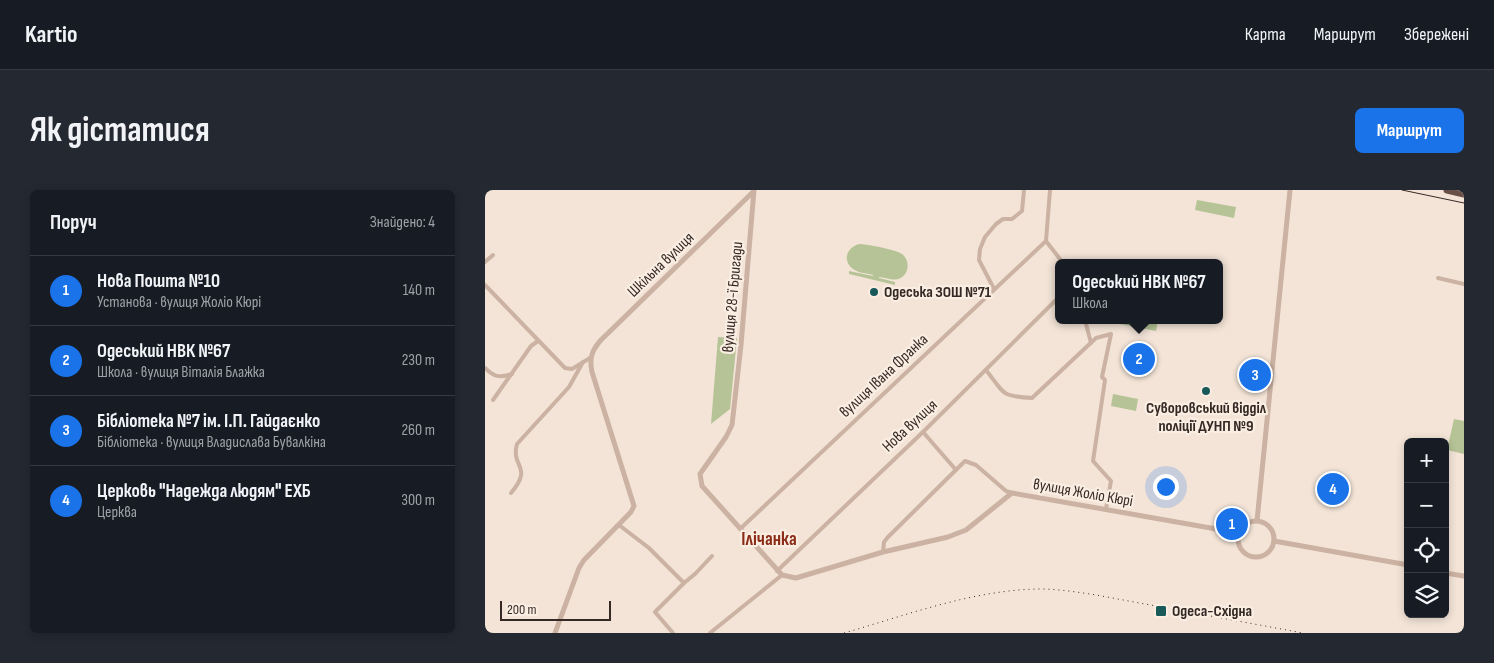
<!DOCTYPE html>
<html lang="uk">
<meta charset="utf-8">
<style>
:root{--surface:#171b24;--page:#242831;--text:#f1f3f6;--muted:#9ea1a6;--line:#363941;--accent:#1a73e8}
body{margin:0;font-family:"Sofia Sans Condensed",sans-serif;background:var(--page);color:var(--text)}
.controls{position:absolute;right:15px;bottom:15px;display:grid;overflow:hidden;border-radius:8px;box-shadow:0 2px 8px #0003}
.controls button{width:45px;height:45px;display:grid;place-items:center;padding:0;border:0;border-bottom:1px solid var(--line);background:var(--surface);color:var(--text);font:25px sans-serif}
.scale{position:absolute;left:15px;bottom:12px;width:111px;box-sizing:border-box;padding-left:5px;border:2px solid #352925;border-top:0;font-size:14px;line-height:18px;white-space:nowrap;color:#352925;-webkit-text-stroke:4px #faeee3;paint-order:stroke}
.you{position:absolute;left:680px;top:296px;width:18px;height:18px;margin:-12px;border:4px solid #fff;border-radius:50%;background:#1a73e8;box-shadow:0 0 0 8px #1a73e833}
.badge{display:grid;place-items:center;width:32px;height:32px;border-radius:50%;background:var(--accent);color:#fff;font-size:16px;font-weight:700}
.pin{position:absolute;translate:-50% -50%;border:2px solid #fff;box-shadow:0 1px 5px #0006}
.popup{position:absolute;left:570px;top:69px;width:168px;height:65px;box-sizing:border-box;display:grid;place-content:center;border-radius:8px;background:var(--surface);filter:drop-shadow(0 1px 4px #0005);font-size:16px;white-space:nowrap;color:var(--muted)}
.popup b{font-size:19px;color:var(--text)}
.popup::after{content:'';position:absolute;left:50%;top:100%;margin-left:-10px;border:10px solid transparent;border-top-color:var(--surface)}
.list{margin:0;padding:0;list-style:none}
h2{display:flex;justify-content:space-between;align-items:center;height:65px;margin:0;padding:0 20px;font-size:21px}
h2 small{font-size:16px;font-weight:400;color:var(--muted)}
.list li{display:grid;grid-template-columns:32px 1fr auto;gap:15px;align-items:center;box-sizing:border-box;height:70px;padding:0 20px;border-top:1px solid var(--line)}
.list b{display:block;font-size:19px;white-space:nowrap}
.list p{margin:0;font-size:16px;white-space:nowrap;color:var(--muted)}
.list em{font-size:16px;font-style:normal;color:var(--muted)}
.icon{flex:none;width:28px;height:28px;fill:none;stroke:currentColor;stroke-width:2;stroke-linecap:round;stroke-linejoin:round}
.map{position:relative;flex:none;width:979px;height:443px;overflow:hidden;border-radius:8px}
header{display:flex;align-items:center;gap:30px;box-sizing:border-box;height:70px;padding:0 25px;background:var(--surface);border-bottom:1px solid var(--line)}
header strong{font-size:24px}
nav{display:flex;gap:28px;margin-inline-start:auto;font-size:18px}
.intro{display:flex;align-items:center;justify-content:space-between;box-sizing:border-box;height:120px;padding:0 30px}
h1{margin:0;font-size:35px}
.button{padding:12px 22px;border-radius:8px;background:var(--accent);color:#fff;font-size:18px;font-weight:700}
main{display:flex;gap:30px;padding:0 30px}
aside{flex:1;background:var(--surface);border-radius:8px;box-shadow:0 2px 8px #0003}
.map>svg:first-child{display:block}
.green{fill:#b6c396}
.lines{fill:none;stroke-linecap:round;stroke-linejoin:round}
.minor{stroke:#cbb2a2;stroke-width:4}
.tertiary{stroke:#cbb2a2;stroke-width:5}
.trunk{stroke:#685048;stroke-width:7}
.tram{stroke:#352925;stroke-width:1}
.rail{stroke:#352925;stroke-width:1;stroke-dasharray:1 4;stroke-linecap:butt}
.poi-dot{fill:#18595a;stroke:#faeee3;stroke-width:2}
.labels{text-anchor:middle;dominant-baseline:central;stroke-width:4.5;stroke-linejoin:round;paint-order:stroke}
.street-label{font-size:16px;fill:#352925;stroke:#faeee3}
.poi-label{font-size:16px;font-weight:bold;fill:#352925;stroke:#faeee3;text-anchor:start}
.quarter-label{font-size:19px;font-weight:bold;fill:#8a2c18;stroke:#faeee3}
</style>
<header>
<strong>Kartio</strong>
<nav><a>Карта</a><a>Маршрут</a><a>Збережені</a></nav>
</header>
<div class="intro"><h1>Як дістатися</h1><a class="button">Маршрут</a></div>
<main>
<aside>
<h2>Поруч<small>Знайдено: 4</small></h2>
<ul class="list">
<li><span class="badge">1</span><div><b>Нова Пошта №10</b><p>Установа · вулиця Жоліо Кюрі</p></div><em>140 m</em></li>
<li><span class="badge">2</span><div><b>Одеський НВК №67</b><p>Школа · вулиця Віталія Блажка</p></div><em>230 m</em></li>
<li><span class="badge">3</span><div><b>Бібліотека №7 ім. І.П. Гайдаєнко</b><p>Бібліотека · вулиця Владислава Бувалкіна</p></div><em>260 m</em></li>
<li><span class="badge">4</span><div><b>Церковь &quot;Надежда людям&quot; ЕХБ</b><p>Церква</p></div><em>300 m</em></li>
</ul>
</aside>
<div class="map">
<svg width="979" height="443" viewBox="0 0 979 443">
<rect width="100%" height="100%" fill="#f3e4d7"/>
<!-- green -->
<g class="green">
<path d="M712,10L751,17L749,28L710,20Z"/>
<path d="M375,54C385,55 409,59 417,64C426,71 424,86 413,89C407,91 400,87 394,87V88L410,92V95L364,84V81L388,86V85C381,83 373,83 368,79C356,70 363,56 375,54Z"/>
<path d="M635,130H673L671,141L635,134Z"/>
<path d="M233,147L252,148L245,219L226,234Z"/>
<path d="M628,204L653,209L651,221L626,216Z"/>
<path d="M969,229L979,231V264L962,260Z"/>
</g>
<g class="lines">
<!-- minor -->
<g class="minor">
<path d="M565,0L561,51L578,73"/>
<path d="M0,72L8,65"/>
<path d="M953,88L979,94"/>
<path d="M0,95L80,178L87,179L105,168"/>
<path d="M509,99L494,70L495,59L500,47L511,34L518,29H527L537,21L539,0"/>
<path d="M600,130L606,153"/>
<path d="M0,178C9,187 14,188 27,184"/>
<path d="M501,180C520,204 515,206 547,208L611,148L626,144L617,187L620,190L608,271L626,291L621,319"/>
<path d="M8,210L46,156L53,151"/>
<path d="M438,242L471,280"/>
<path d="M26,303C49,276 25,277 32,254L84,197L98,172"/>
<path d="M134,335L164,358L199,393L170,422L188,443"/>
<path d="M255,339L561,51"/>
<path d="M398,362L399,352L403,347L480,271L491,275L521,301L527,303"/>
<path d="M292,381L438,242L574,107"/>
<path d="M199,393L210,384L227,366"/>
<path d="M225,443L297,385"/>
</g>
<!-- tertiary -->
<g class="tertiary">
<path d="M269,0L256,155L247,235L241,247L215,284L217,296L297,385L311,388L398,362L463,347L481,340L527,303L754,343"/>
<path d="M772,331L805,0"/>
<circle cx="771" cy="349" r="18"/>
<path d="M789,351L923,375"/>
<path d="M960,383L979,386"/>
<path d="M70,443L94,378L99,370L146,322L149,316L107,182C104,168 107,160 116,150L268,2"/>
</g>
<!-- trunk -->
<path class="trunk" d="M962,0L979,4"/>
<!-- tram -->
<path class="tram" d="M917,0L979,13"/>
<!-- rail -->
<path class="rail" d="M359,443C422,425 488,400 554,399C573,399 592,402 611,405L818,443"/>
</g>
<!-- markers -->
<g class="poi-dot">
<circle cx="389" cy="102" r="5"/>
<circle cx="721" cy="201" r="5"/>
<rect x="670" y="415" width="12" height="12" rx="2.5"/>
</g>
<g class="labels">
<!-- street labels -->
<g class="street-label">
<text transform="translate(176 75) rotate(-44)">Шкільна вулиця</text>
<text transform="translate(248 107) rotate(-85)">вулиця 28-ї Бригади</text>
<text transform="translate(399 186) rotate(-43)">вулиця Івана Франка</text>
<text transform="translate(425 236) rotate(-43)">Нова вулиця</text>
<text transform="translate(598 303) rotate(10)">вулиця Жоліо Кюрі</text>
</g>
<!-- poi labels -->
<g class="poi-label">
<text x="399" y="102">Одеська ЗОШ №71</text>
<text x="721" y="218" text-anchor="middle">Суворовський відділ<tspan x="721" dy="18">поліції ДУНП №9</tspan></text>
<text x="687" y="421">Одеса-Східна</text>
</g>
<!-- quarter labels -->
<g class="quarter-label">
<text x="284" y="349">Ілічанка</text>
</g>
</g>
</svg>
<div class="controls">
<button>+</button>
<button>−</button>
<button><svg class="icon" aria-label="locate" viewBox="0 0 24 24"><circle cx="12" cy="12" r="6"/><path d="M12 2v4M12 18v4M2 12h4M18 12h4"/></svg></button>
<button><svg class="icon" aria-label="layers" viewBox="0 0 24 24"><path d="M12 4l9 5-9 5-9-5zM3 14l9 5 9-5"/></svg></button>
</div>
<div class="scale">200 m</div>
<div class="you"></div>
<div class="pin badge" style="left:747px;top:334px">1</div>
<div class="pin badge" style="left:654px;top:169px">2</div>
<div class="popup"><b>Одеський НВК №67</b>Школа</div>
<div class="pin badge" style="left:770px;top:185px">3</div>
<div class="pin badge" style="left:848px;top:299px">4</div>
</div>
</main>
